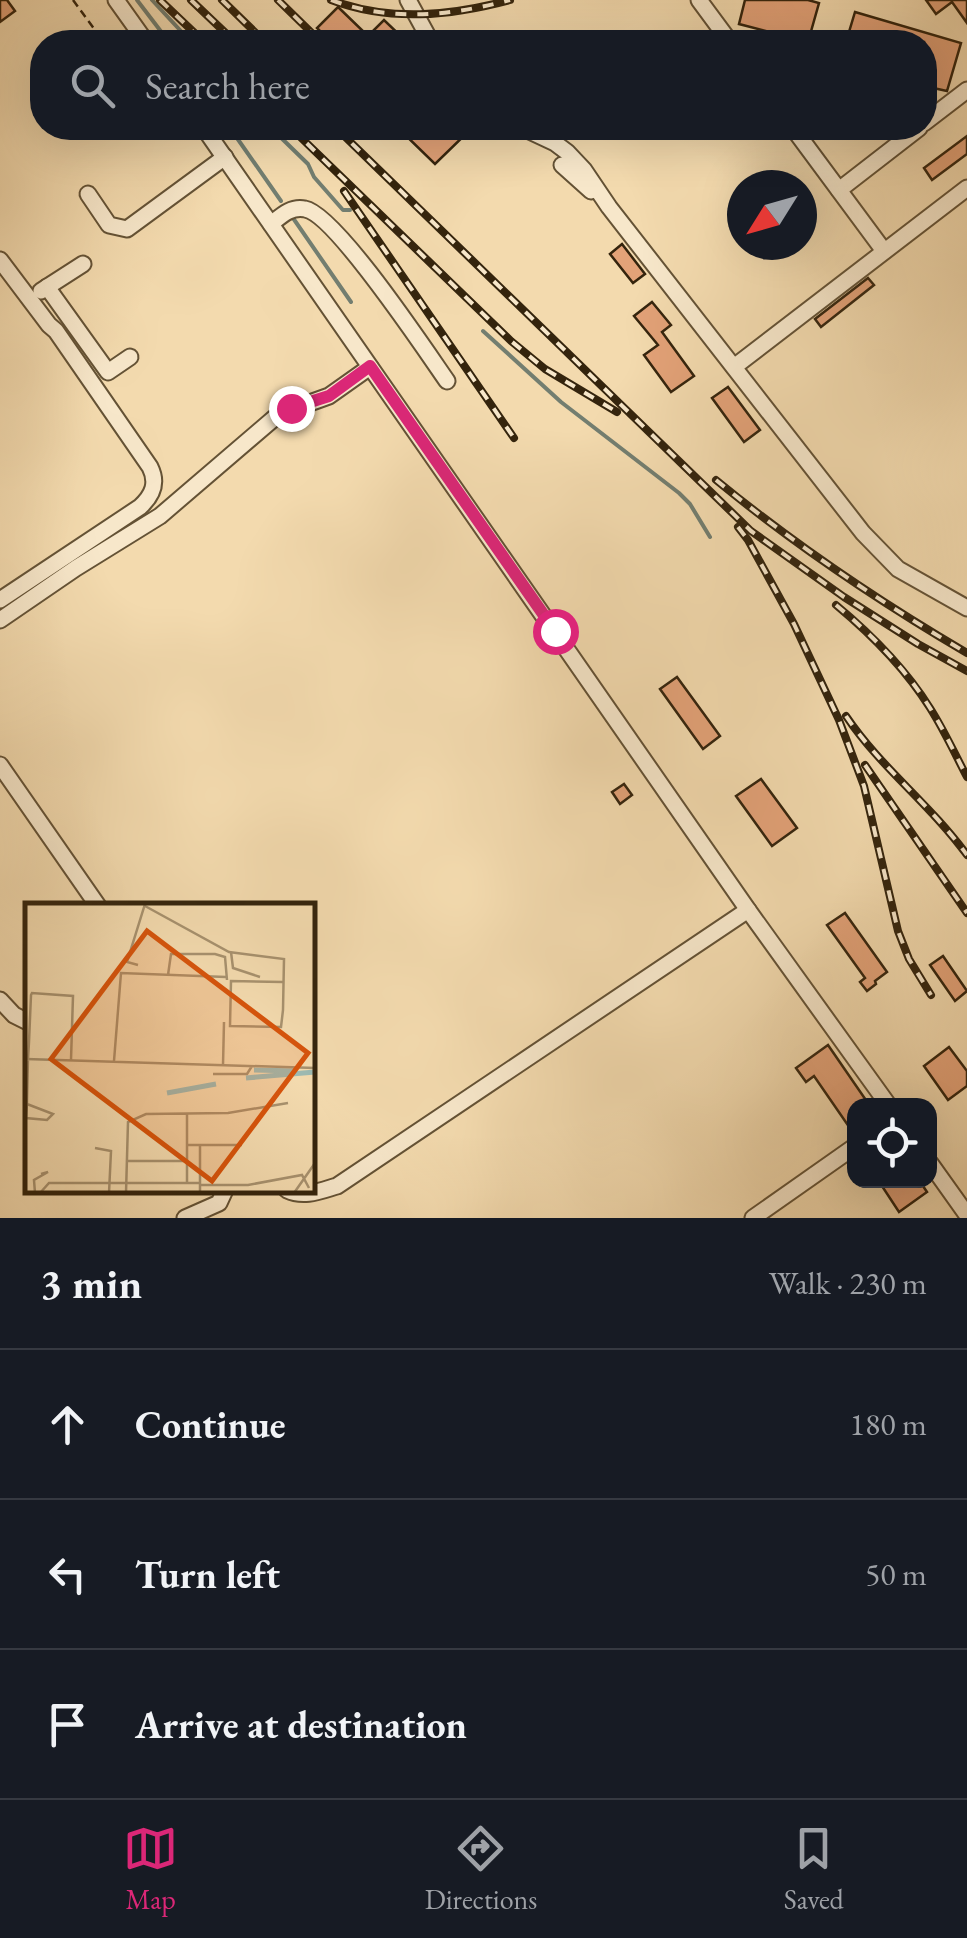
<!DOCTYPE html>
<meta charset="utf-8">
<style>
:root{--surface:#171b24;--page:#242831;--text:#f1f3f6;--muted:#9ea1a6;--line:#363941;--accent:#db2777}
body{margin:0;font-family:"EB Garamond",serif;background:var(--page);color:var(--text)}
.controls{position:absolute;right:30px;bottom:30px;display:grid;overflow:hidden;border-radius:20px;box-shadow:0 10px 40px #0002}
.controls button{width:90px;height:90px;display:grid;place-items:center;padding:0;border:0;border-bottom:2px solid var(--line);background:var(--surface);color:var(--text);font:50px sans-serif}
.compass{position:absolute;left:727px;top:170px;width:90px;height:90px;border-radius:50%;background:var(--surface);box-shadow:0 10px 40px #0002;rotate:233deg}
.stop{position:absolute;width:30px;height:30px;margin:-22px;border:8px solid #db2777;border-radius:50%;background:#fff}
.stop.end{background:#db2777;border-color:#fff;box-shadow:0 2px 10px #0008}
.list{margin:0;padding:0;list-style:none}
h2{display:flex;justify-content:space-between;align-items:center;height:130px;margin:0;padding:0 40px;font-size:42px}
h2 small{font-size:32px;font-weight:400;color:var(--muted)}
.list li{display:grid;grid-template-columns:65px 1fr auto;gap:30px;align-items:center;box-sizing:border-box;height:150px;padding:0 40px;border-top:2px solid var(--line)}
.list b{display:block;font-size:38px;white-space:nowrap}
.list em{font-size:32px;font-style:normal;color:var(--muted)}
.icon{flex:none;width:55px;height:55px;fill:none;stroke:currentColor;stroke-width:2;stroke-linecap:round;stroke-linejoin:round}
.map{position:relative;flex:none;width:967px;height:1218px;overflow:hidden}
.search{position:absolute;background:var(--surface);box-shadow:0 10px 40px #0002;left:30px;right:30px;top:30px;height:110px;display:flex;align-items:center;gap:25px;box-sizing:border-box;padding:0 35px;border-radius:40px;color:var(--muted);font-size:38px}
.sheet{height:580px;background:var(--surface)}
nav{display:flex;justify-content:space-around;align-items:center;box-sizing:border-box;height:140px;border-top:2px solid var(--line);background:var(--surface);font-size:28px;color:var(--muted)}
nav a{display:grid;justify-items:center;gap:5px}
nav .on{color:var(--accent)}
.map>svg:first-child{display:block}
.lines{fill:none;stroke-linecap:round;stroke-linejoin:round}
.stream{stroke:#737e70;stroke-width:4}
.building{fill:#e3a278;stroke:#34240d;stroke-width:2.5}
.minor-casing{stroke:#645235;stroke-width:19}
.path{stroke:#34240d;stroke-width:2.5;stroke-dasharray:8 5;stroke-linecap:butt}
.minor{stroke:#f7e7ca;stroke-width:15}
.rail-casing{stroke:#34240d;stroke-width:8}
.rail{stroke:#f7e7ca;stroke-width:4;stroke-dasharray:11;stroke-linecap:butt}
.route{stroke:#db2777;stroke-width:12}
.inset-river{fill:none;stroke:#9dbab2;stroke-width:5}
.inset-road{fill:none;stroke:#a7916e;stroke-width:2.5}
.view{fill:#d6540c;fill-opacity:0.15;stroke:#d6540c;stroke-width:5}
.inset-edge{fill:none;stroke:#34240d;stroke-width:5}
</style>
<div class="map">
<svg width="967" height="1218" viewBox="0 0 967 1218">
<rect width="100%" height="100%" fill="#f3daae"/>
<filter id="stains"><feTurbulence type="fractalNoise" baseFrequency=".002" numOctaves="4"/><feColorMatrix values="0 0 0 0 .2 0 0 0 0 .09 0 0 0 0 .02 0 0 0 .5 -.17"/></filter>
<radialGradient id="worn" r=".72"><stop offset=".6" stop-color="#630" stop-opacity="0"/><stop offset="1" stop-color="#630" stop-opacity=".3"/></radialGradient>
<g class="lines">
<!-- stream -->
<g class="stream">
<path d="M137,0L169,42"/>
<path d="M152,0L191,42"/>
<path d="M230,128L281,201"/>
<path d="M271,128L308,164L314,177L343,210H350"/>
<path d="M293,218L351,302"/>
<path d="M483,331L561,402L679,493L690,504L710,537"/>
</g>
</g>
<!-- building -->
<g class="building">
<path d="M0,0H7L15,11L0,22Z"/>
<path d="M745,0H808L819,3L808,42L739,24Z"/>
<path d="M926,0H967V23L952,2L936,14Z"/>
<path d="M338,7L368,36L384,20L407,42H331L317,28Z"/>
<path d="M855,12L961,43L947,91L924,86V42H846Z"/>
<path d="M398,128H472L435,164Z"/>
<path d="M967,136V154L932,180L924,168Z"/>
<path d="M622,244L645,274L633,283L610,254Z"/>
<path d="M868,278L874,285L821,327L815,319Z"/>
<path d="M652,302L671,325L662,332L694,376L671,392L644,355L658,345L634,316Z"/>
<path d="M728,387L760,430L744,442L712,398Z"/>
<path d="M677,677L720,736L703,749L660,689Z"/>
<path d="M761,779L797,828L772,846L736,796Z"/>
<path d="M624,784L632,795L620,804L612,792Z"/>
<path d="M845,913L887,972L875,981L876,984L867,991L860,982L865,978L827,925Z"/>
<path d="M943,956L967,991L955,1001L930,965Z"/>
<path d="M828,1045L870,1106H854V1134L814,1076L806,1082L796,1068Z"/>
<path d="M949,1047L967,1071V1086L948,1100L924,1066Z"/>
<path d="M878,1180H919L927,1192L899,1212Z"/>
</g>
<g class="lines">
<!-- minor casing -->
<g class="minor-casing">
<g id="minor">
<path d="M116,0L146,42"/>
<path d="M408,0L431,42"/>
<path d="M699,0L730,42"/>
<path d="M924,123L967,90"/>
<path d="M204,128L748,910L889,1106"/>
<path d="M523,128L555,143L567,152L584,170L609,207L863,533L898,569L967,608"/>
<path d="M793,128L884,251"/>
<path d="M562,165L591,191"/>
<path d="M839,190L919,128"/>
<path d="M88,194L109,225L127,229L225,157"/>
<path d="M271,224C281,216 291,206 305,209C335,214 426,351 447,381"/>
<path d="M0,260L49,325L56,331L150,467C158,483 153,495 140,507L0,600"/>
<path d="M47,287L108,372L130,357"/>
<path d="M41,291L83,264"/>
<path d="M734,367L967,188"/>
<path d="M0,620L76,568L160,516L279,414L329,396L370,367"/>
<path d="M0,765L98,906"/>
<path d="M0,1000L14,1015L28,1022"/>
<path d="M930,1163L967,1215"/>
<path d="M287,1190C304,1198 320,1191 337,1186L748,910"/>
<path d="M185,1218L219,1203L225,1190"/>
<path d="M753,1218L854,1147"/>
</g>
</g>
<!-- path -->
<path class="path" d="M73,0L98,34L123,38"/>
<!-- minor -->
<use href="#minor" class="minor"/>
<!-- rail casing -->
<g class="rail-casing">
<g id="rail">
<path d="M160,0L204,42"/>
<path d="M191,0L235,42"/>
<path d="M222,0L265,42"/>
<path d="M278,0L321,42"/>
<path d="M331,0C390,22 450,16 510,0"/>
<path d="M291,128L511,341L545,369L617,412"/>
<path d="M336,128L751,531L844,597L918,644L967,671"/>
<path d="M344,191L514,438"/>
<path d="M716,480C794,544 880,602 967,653"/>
<path d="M738,527L748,540L794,624L839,720L864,786L898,931L909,959L931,995"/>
<path d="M836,605C872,635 905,668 930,708C944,730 955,754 967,777"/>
<path d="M846,716C881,768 929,803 967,855"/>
<path d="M865,765L967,913"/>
</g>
</g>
<!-- rail -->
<use href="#rail" class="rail"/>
</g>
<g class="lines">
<!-- route -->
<path class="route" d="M291,408L329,396L370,366L555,631"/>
</g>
<!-- overview -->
<g transform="translate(25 903)">
<rect width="290" height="290" fill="#f3daae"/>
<path class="inset-river" d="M229,167L272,168M221,175L290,169M142,190L191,181"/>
<path class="inset-road" d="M120,3L204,49L259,56L258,107L256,124L205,123L206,78L258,79M206,49L208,65L235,74M113,62L102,59L120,1M143,72L146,51H190L200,54L202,77M1,156L290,165M89,158L96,70L201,74M198,162L199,119M188,171H222L227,163M2,201L28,211L22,217L1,215L2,201V197L3,156L4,139L6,92L7,90L48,93L46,157M162,210V280M162,242H217M175,242V290M70,245L86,248L84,290M101,258H162M175,282H223L277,272L284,285M10,290L9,277L23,269L16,271M15,290L24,280H175M101,290L103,219L121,211L203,210L263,200M269,290L290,260"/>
<path class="view" d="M122,28L283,150L187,278L26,156Z"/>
<rect width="290" height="290" class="inset-edge"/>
</g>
<rect width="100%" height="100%" filter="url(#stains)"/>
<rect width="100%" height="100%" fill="url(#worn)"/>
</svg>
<div class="controls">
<button><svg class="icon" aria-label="locate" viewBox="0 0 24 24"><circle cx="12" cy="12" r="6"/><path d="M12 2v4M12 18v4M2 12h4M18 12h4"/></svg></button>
</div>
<svg class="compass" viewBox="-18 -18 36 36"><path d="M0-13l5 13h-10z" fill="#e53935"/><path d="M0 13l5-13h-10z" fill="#9ea1a6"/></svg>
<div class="stop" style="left:555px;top:631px"></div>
<div class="stop end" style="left:291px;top:408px"></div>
<div class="search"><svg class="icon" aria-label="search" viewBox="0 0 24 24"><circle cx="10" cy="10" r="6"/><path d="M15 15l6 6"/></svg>Search here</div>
</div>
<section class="sheet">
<h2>3 min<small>Walk · 230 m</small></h2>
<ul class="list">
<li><svg class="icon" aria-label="ahead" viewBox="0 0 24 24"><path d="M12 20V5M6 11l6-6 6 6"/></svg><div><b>Continue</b></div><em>180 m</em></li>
<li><svg class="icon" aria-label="left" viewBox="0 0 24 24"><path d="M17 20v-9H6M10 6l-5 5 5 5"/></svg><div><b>Turn left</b></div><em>50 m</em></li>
<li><svg class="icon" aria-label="arrive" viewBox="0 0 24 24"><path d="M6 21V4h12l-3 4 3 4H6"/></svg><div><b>Arrive at destination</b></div></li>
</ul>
</section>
<nav>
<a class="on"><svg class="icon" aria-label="map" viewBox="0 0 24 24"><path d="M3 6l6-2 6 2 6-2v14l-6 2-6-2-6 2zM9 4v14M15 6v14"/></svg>Map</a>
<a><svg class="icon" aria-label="directions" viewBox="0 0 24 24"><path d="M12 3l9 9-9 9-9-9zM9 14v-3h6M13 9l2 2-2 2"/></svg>Directions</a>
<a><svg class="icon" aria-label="saved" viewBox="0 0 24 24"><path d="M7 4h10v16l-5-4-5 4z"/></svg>Saved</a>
</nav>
